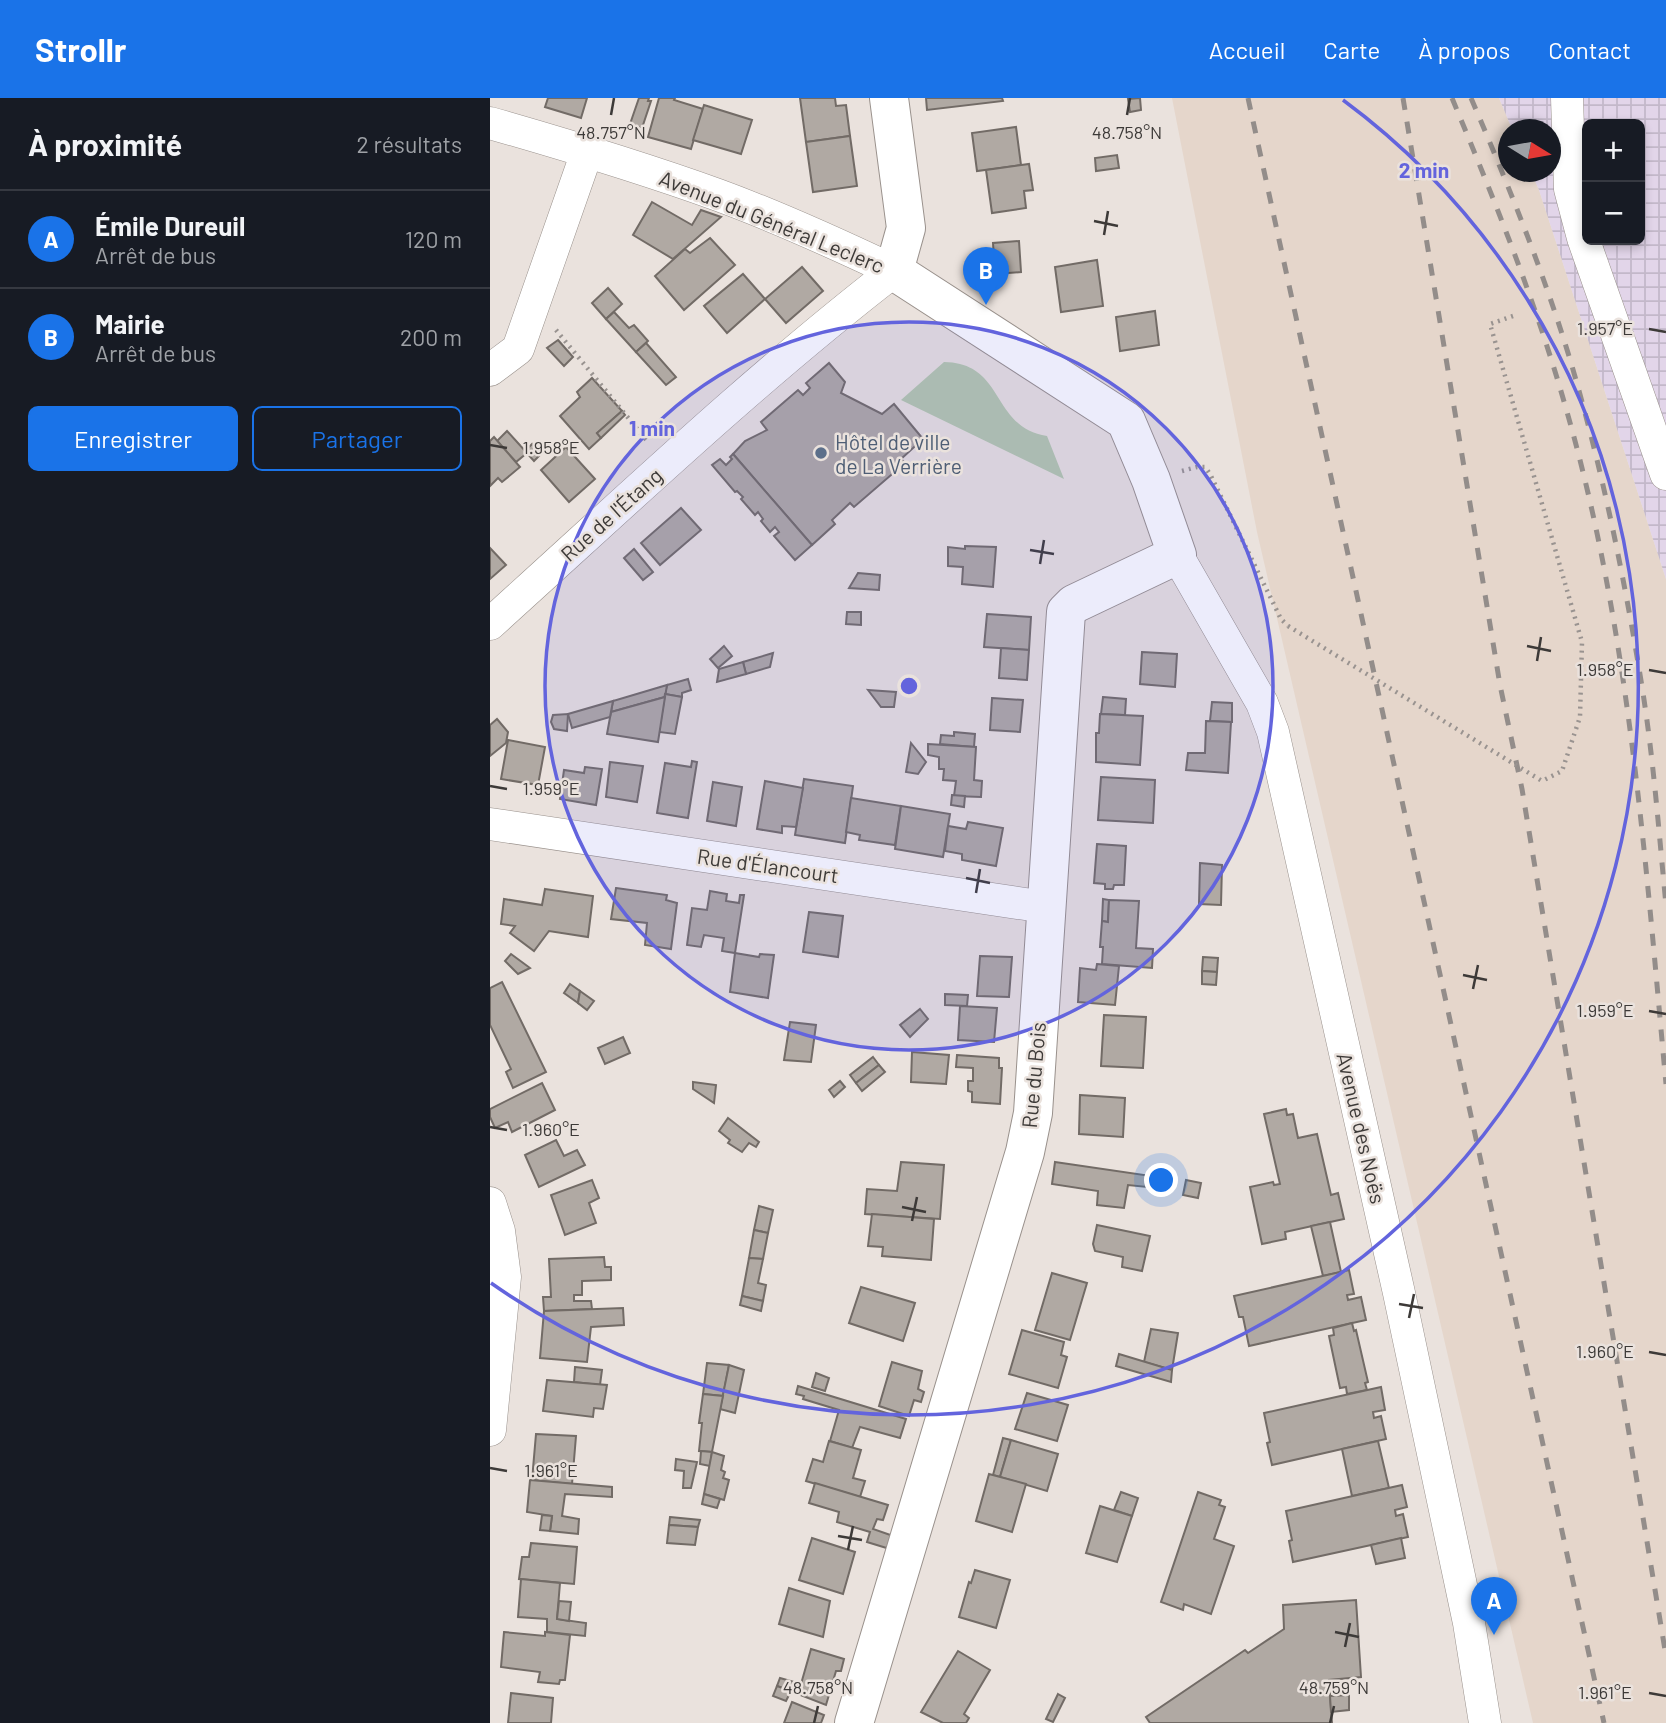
<!DOCTYPE html>
<html lang="fr">
<meta charset="utf-8">
<style>
:root{--surface:#171b24;--page:#20242c;--text:#f1f3f6;--muted:#9ea1a6;--line:#363941;--accent:#1a73e8}
body{margin:0;font-family:Barlow,sans-serif;background:var(--page);color:var(--text)}
.controls{position:absolute;right:21px;top:21px;display:grid;overflow:hidden;border-radius:10px;box-shadow:0 4px 10px #0003}
.controls button{width:63px;height:63px;display:grid;place-items:center;padding:0;border:0;border-bottom:2px solid var(--line);background:var(--surface);color:var(--text);font:35px sans-serif}
.compass{position:absolute;left:1008px;top:21px;width:63px;height:63px;border-radius:50%;background:var(--surface);box-shadow:0 4px 10px #0003;rotate:101deg}
.you{position:absolute;left:672px;top:1083px;width:24px;height:24px;margin:-18px;border:5px solid #fff;border-radius:50%;background:#1a73e8;box-shadow:0 0 0 10px #1a73e833}
.badge{display:grid;place-items:center;width:46px;height:46px;border-radius:50%;background:var(--accent);color:#fff;font-size:23px;font-weight:700}
.pin{position:absolute;translate:-50% -58px;filter:drop-shadow(0 2px 4px #0008)}
.pin::after{content:'';position:absolute;top:37px;width:24px;height:21px;background:inherit;clip-path:polygon(0 0,100% 0,50% 100%)}
.list{margin:0;padding:0;list-style:none}
h2{display:flex;justify-content:space-between;align-items:center;height:91px;margin:0;padding:0 28px;font-size:30px}
h2 small{font-size:23px;font-weight:400;color:var(--muted)}
.list li{display:grid;grid-template-columns:46px 1fr auto;gap:21px;align-items:center;box-sizing:border-box;height:98px;padding:0 28px;border-top:2px solid var(--line)}
.list b{display:block;font-size:26px;white-space:nowrap}
.list p{margin:0;font-size:23px;white-space:nowrap;color:var(--muted)}
.list em{font-size:23px;font-style:normal;color:var(--muted)}
.actions{display:flex;gap:14px;padding:21px 28px}
.actions a{flex:1;padding:16px 0;border:2px solid var(--accent);border-radius:10px;text-align:center;font-size:24px;color:var(--accent)}
.actions .main{background:var(--accent);color:#fff}
.map{position:relative;flex:none;width:1176px;height:1625px;overflow:hidden}
header{display:flex;align-items:center;gap:42px;box-sizing:border-box;height:98px;padding:0 35px;background:var(--accent);color:#fff}
header strong{font-size:33px}
nav{display:flex;gap:38px;margin-inline-start:auto;font-size:24px}
main{display:flex}
aside{flex:1;background:var(--surface)}
.map>svg:first-child{display:block}
.built{fill:#e5d6cb}
.industrial{fill:url(#industrial-grid);fill-rule:evenodd}
.green{fill:#b5c8ac}
.building{fill:#b0a9a3;stroke:#726b66;stroke-width:2}
.lines{fill:none;stroke-linecap:round;stroke-linejoin:round}
.street-casing{stroke:#99918c;stroke-width:33}
.secondary-casing{stroke:#99918c;stroke-width:40}
.path{stroke:#999390;stroke-width:4.5;stroke-dasharray:2 5;stroke-linecap:butt}
.street{stroke:#fff;stroke-width:32}
.secondary{stroke:#fff;stroke-width:38}
.rail{stroke:#938d8a;stroke-width:5;stroke-dasharray:12 12;stroke-linecap:butt}
.path-bridge{stroke:#999390;stroke-width:4.5;stroke-dasharray:2 5;stroke-linecap:butt}
.ticks{fill:none;stroke:#3d3a38;stroke-width:2.5}
.ring{fill:none;stroke:#6364dd;stroke-width:3.5}
.service-dot{fill:#5c6f8a;stroke:#eae2dd;stroke-width:2.5}
.labels{text-anchor:middle;dominant-baseline:central;stroke-width:5;stroke-linejoin:round;paint-order:stroke}
.street-label{font-size:21px;fill:#3d3a38;stroke:#eae2dd}
.service-label{font-size:21px;fill:#4e5e75;stroke:#eae2dd;text-anchor:start}
.ticks-label{font-size:18px;text-anchor:middle;fill:#3d3a38;stroke:#eae2dd;stroke-width:5;stroke-linejoin:round;paint-order:stroke}
.centre{fill:#6364dd;stroke:#eae2dd;stroke-width:3.5}
.ring-label{font-size:21px;text-anchor:middle;font-weight:bold;fill:#6364dd;stroke:#eae2dd;stroke-width:5;stroke-linejoin:round;paint-order:stroke}
</style>
<header>
<strong>Strollr</strong>
<nav><a>Accueil</a><a>Carte</a><a>À propos</a><a>Contact</a></nav>
</header>
<main>
<aside>
<h2>À proximité<small>2 résultats</small></h2>
<ul class="list">
<li><span class="badge">A</span><div><b>Émile Dureuil</b><p>Arrêt de bus</p></div><em>120 m</em></li>
<li><span class="badge">B</span><div><b>Mairie</b><p>Arrêt de bus</p></div><em>200 m</em></li>
</ul>
<div class="actions"><a class="main">Enregistrer</a><a>Partager</a></div>
</aside>
<div class="map">
<svg width="1176" height="1625" viewBox="0 0 1176 1625">
<defs>
<pattern id="industrial-grid" width="8" height="8" patternUnits="userSpaceOnUse" patternTransform="scale(1.75)"><rect width="8" height="8" fill="#e2d5e9"/><path d="M0 4h8M4 0v8" fill="none" stroke="#c3b8c9"/></pattern>
</defs>
<rect width="100%" height="100%" fill="#eae2dd"/>
<!-- built -->
<path class="built" d="M682,0H1009L1022,31L1018,32V74H1041L1049,92L1176,481V1625H1043L767,434Z"/>
<!-- industrial -->
<path class="industrial" d="M1009,0H1176V481L1049,92L1041,74H1060V32L1022,31ZM1097,26H1150V142H1097Z"/>
<!-- green -->
<path class="green" d="M454,264C516,265 500,329 557,338L574,381L411,302Z"/>
<!-- building -->
<g class="building">
<path d="M58,0H97L91,20L55,9Z"/>
<path d="M149,0H159L158,3H161L152,30L140,26Z"/>
<path d="M169,0H185L184,2L213,11L201,51L158,39Z"/>
<path d="M310,0H345L346,8L356,7L360,38L316,44Z"/>
<path d="M436,0H512L513,3L437,12Z"/>
<path d="M650,0L651,12L640,14L638,1Z"/>
<path d="M214,7L262,22L251,56L203,42Z"/>
<path d="M526,29L531,67L487,73L482,35Z"/>
<path d="M360,38L367,88L323,94L316,44Z"/>
<path d="M627,57L629,70L606,73L605,60Z"/>
<path d="M539,66L543,92L534,93L536,110L502,115L496,72Z"/>
<path d="M162,104L202,127L211,112L231,119L183,161L143,137Z"/>
<path d="M220,140L245,167L194,212L165,178L195,151L200,155Z"/>
<path d="M529,143L531,174L505,176L503,145Z"/>
<path d="M607,162L613,208L571,214L565,169Z"/>
<path d="M312,169L333,193L296,225L275,201Z"/>
<path d="M253,176L275,201L237,235L214,208Z"/>
<path d="M118,190L132,206L116,221L102,205Z"/>
<path d="M665,213L669,247L630,253L626,219Z"/>
<path d="M124,214L139,230L144,227L158,243L146,254L116,221Z"/>
<path d="M68,242L83,259L74,268L57,250Z"/>
<path d="M156,245L186,279L176,287L146,254Z"/>
<path d="M339,265L355,284L351,295L392,316L404,306L433,341L411,361L415,365L364,409L360,405L342,422L345,426L322,447L243,356L255,343L277,332L271,324L308,292L313,297L320,290L316,285Z"/>
<path d="M102,280L132,313L107,335L111,340L99,351L70,318L90,299L87,294Z"/>
<path d="M132,313L135,317L111,340L107,335Z"/>
<path d="M17,333L37,355L26,364L7,343Z"/>
<path d="M4,339L30,369L12,384L8,380L0,388V343Z"/>
<path d="M42,346L50,357L44,363L35,353Z"/>
<path d="M76,349L105,381L79,404L51,372Z"/>
<path d="M243,356L322,447L305,462L284,438L289,434L285,429L280,434L271,423L273,421L268,414L265,417L251,401L253,399L247,393L245,394L222,367L230,361L236,367L242,361L240,359Z"/>
<path d="M191,410L211,432L170,467L151,445Z"/>
<path d="M475,448L506,449L503,489L472,486L473,469L458,468V449L475,451Z"/>
<path d="M0,450L16,467L0,481Z"/>
<path d="M144,451L163,474L153,482L134,460Z"/>
<path d="M368,475L390,477L389,492L359,490Z"/>
<path d="M357,514H371V527L356,526Z"/>
<path d="M497,516L541,519L539,552L494,549Z"/>
<path d="M234,548L242,558L228,570L220,561Z"/>
<path d="M511,550L539,552L537,582L509,580Z"/>
<path d="M652,554L687,556L685,589L650,586Z"/>
<path d="M283,555L280,569L256,576L253,564Z"/>
<path d="M253,564L256,576L227,584L229,571Z"/>
<path d="M198,581L201,592L192,595V599L175,596L177,587Z"/>
<path d="M177,587L175,599L121,614L123,603Z"/>
<path d="M378,592L406,594L404,609H391Z"/>
<path d="M175,596L192,599L185,636L169,634Z"/>
<path d="M175,599L168,644L117,636L121,614Z"/>
<path d="M613,599L636,601L635,617L611,616Z"/>
<path d="M502,600L533,602L530,634L500,632Z"/>
<path d="M123,603L120,619L82,630L78,616Z"/>
<path d="M722,604L742,605V624L720,623Z"/>
<path d="M78,616L77,633L64,631L61,624L63,617Z"/>
<path d="M610,616L653,618L650,667L606,664V635H609Z"/>
<path d="M7,621L18,634L16,645L0,658V627Z"/>
<path d="M716,623L741,624L738,675L696,672L698,655H715Z"/>
<path d="M464,634L485,636L484,649L450,646L451,637L464,638Z"/>
<path d="M18,642L55,649L48,687L11,681Z"/>
<path d="M421,645L436,664L428,676L416,674Z"/>
<path d="M438,646L486,649L484,682L492,683L491,699L464,698L466,683L453,682L454,671H449V659L438,657Z"/>
<path d="M202,663L207,664L198,720L167,715L175,665L201,669Z"/>
<path d="M120,664L153,668L147,704L116,699Z"/>
<path d="M95,669L112,671L106,707L70,701L74,672L94,675Z"/>
<path d="M611,679L665,682L663,725L608,722Z"/>
<path d="M314,681L363,688L355,745L305,737Z"/>
<path d="M275,683L313,690L306,729L292,728V735L267,731Z"/>
<path d="M223,684L252,689L246,728L217,723Z"/>
<path d="M462,697L475,698L474,709L461,707Z"/>
<path d="M361,700L411,708L405,747L369,742L370,737L356,734Z"/>
<path d="M411,708L460,716L453,759L405,751Z"/>
<path d="M478,724L513,730L506,768L472,762V756L455,753L458,728L476,731Z"/>
<path d="M607,746L636,748L634,787H624L623,791H615V786L604,785Z"/>
<path d="M710,765L732,767L731,807L709,806Z"/>
<path d="M126,790L177,797L176,802L187,805L181,851L155,847L157,825L121,821Z"/>
<path d="M55,791L103,798L98,839L59,833L44,853L20,835L25,828L11,826L14,801L52,807Z"/>
<path d="M220,793L237,796L236,803L249,805L250,797H254L245,855L232,853L234,840L214,837L211,849L197,847L202,810L217,812Z"/>
<path d="M613,801L619,802L618,824L612,823Z"/>
<path d="M619,802L649,803L646,850L663,851L662,870L612,866L613,849H610L612,823L618,824Z"/>
<path d="M319,814L353,818L348,859L313,854Z"/>
<path d="M245,855L269,859L270,856L284,857L278,900L240,894Z"/>
<path d="M21,856L40,870L28,876L15,863Z"/>
<path d="M490,858L522,859L519,899L487,898Z"/>
<path d="M713,859L728,860L727,874L712,873Z"/>
<path d="M607,866L629,868L625,907L588,904L590,870L606,872Z"/>
<path d="M712,873L727,874L726,887L712,886Z"/>
<path d="M12,884L56,974L23,990L16,974L21,971L0,927V890Z"/>
<path d="M80,886L90,893L88,905L74,895Z"/>
<path d="M90,893L104,903L97,912L88,905Z"/>
<path d="M455,896L478,897L477,908L455,907Z"/>
<path d="M470,908L507,910L504,944L468,942Z"/>
<path d="M430,911L438,921L420,939L410,927Z"/>
<path d="M614,917L656,919L653,970L611,968Z"/>
<path d="M300,924L326,927L321,964L294,962Z"/>
<path d="M133,939L140,955L115,966L108,950Z"/>
<path d="M422,954L459,957L456,986L421,984Z"/>
<path d="M467,957L509,960V970H512L510,1006L482,1004V994L478,993V983H483V970L466,969Z"/>
<path d="M383,959L389,967L366,985L360,977Z"/>
<path d="M389,967L395,974L372,993L366,985Z"/>
<path d="M350,983L355,989L344,999L339,992Z"/>
<path d="M203,984L226,987L224,1005L203,991Z"/>
<path d="M52,985L65,1012L22,1034L18,1024L5,1030L0,1019V1011Z"/>
<path d="M590,997L635,1000L633,1039L589,1036Z"/>
<path d="M796,1011L797,1017L803,1016L808,1040L827,1036L841,1097L848,1095L854,1121L795,1134L796,1141L772,1146L760,1089L783,1084L784,1087L790,1086L774,1016Z"/>
<path d="M238,1020L269,1044L266,1049L259,1045L252,1054L238,1045L240,1042L229,1033Z"/>
<path d="M66,1042L74,1058L87,1052L95,1067L49,1089L35,1057Z"/>
<path d="M411,1064L454,1067L450,1121L375,1116L377,1091L407,1093Z"/>
<path d="M565,1064L668,1079L667,1090L638,1087L634,1110L607,1107L608,1093L562,1086Z"/>
<path d="M102,1082L109,1100L99,1105L106,1125L75,1137L61,1097Z"/>
<path d="M696,1082L711,1085L708,1100L693,1097Z"/>
<path d="M269,1108L283,1112L278,1135L264,1132Z"/>
<path d="M382,1116L444,1121L441,1162L392,1158L393,1149L378,1148Z"/>
<path d="M840,1124L851,1174L833,1178L821,1128Z"/>
<path d="M607,1127L660,1138L652,1173L632,1169L633,1159L605,1153L603,1146Z"/>
<path d="M264,1132L278,1135L273,1161L259,1160Z"/>
<path d="M114,1159L115,1169H121V1182L92,1183V1197H84V1203H101L102,1211L54,1213L53,1199H61L59,1161Z"/>
<path d="M259,1160L273,1161L268,1185L276,1187L273,1203L252,1198Z"/>
<path d="M859,1172L864,1196L857,1197L858,1202L871,1199L876,1222L759,1248L753,1219H749L744,1198Z"/>
<path d="M562,1175L597,1185L580,1242L545,1232Z"/>
<path d="M371,1189L425,1205L413,1243L359,1225Z"/>
<path d="M252,1198L273,1203L271,1213L250,1207Z"/>
<path d="M133,1210L134,1227L101,1229L97,1264L50,1260L54,1213Z"/>
<path d="M862,1225L864,1233L866,1232L878,1284L875,1285L877,1292L857,1296L856,1289L850,1290L839,1238L844,1237L843,1230Z"/>
<path d="M661,1231L688,1235L682,1272L654,1264Z"/>
<path d="M532,1232L574,1244L571,1257L577,1259L568,1290L519,1276Z"/>
<path d="M629,1256L682,1272L681,1284L626,1268Z"/>
<path d="M402,1264L432,1273L428,1291L434,1294L431,1304L424,1302L419,1318L389,1308Z"/>
<path d="M217,1265L239,1267L233,1298L213,1296Z"/>
<path d="M239,1267L254,1272L245,1315L230,1311Z"/>
<path d="M85,1269L112,1272L110,1287L84,1284Z"/>
<path d="M326,1275L339,1280L335,1293L322,1289Z"/>
<path d="M57,1282L117,1287L113,1311L104,1310L103,1319L53,1313Z"/>
<path d="M308,1288L416,1321L410,1340L370,1329L362,1350L340,1343L349,1312L313,1301L314,1298L306,1296Z"/>
<path d="M891,1289L895,1312L883,1314L884,1320L891,1318L896,1341L782,1367L777,1345L780,1344L774,1315Z"/>
<path d="M537,1295L578,1307L567,1343L525,1331Z"/>
<path d="M213,1296L233,1298L222,1354L209,1353L212,1325H209Z"/>
<path d="M46,1336L86,1338L82,1386L42,1382Z"/>
<path d="M513,1340L521,1342L510,1379L503,1377Z"/>
<path d="M521,1342L568,1356L557,1393L510,1379Z"/>
<path d="M339,1343L371,1352L363,1380L375,1383L370,1399L316,1383L323,1361L333,1364Z"/>
<path d="M888,1343L899,1390L862,1398L852,1351Z"/>
<path d="M211,1353L222,1354L220,1368L210,1366Z"/>
<path d="M222,1354L234,1358L231,1372L235,1374L233,1380L239,1382L234,1402L214,1396Z"/>
<path d="M186,1361L207,1364L201,1390H193L194,1373L185,1372Z"/>
<path d="M499,1376L536,1386L522,1434L486,1423Z"/>
<path d="M40,1382L122,1389V1399L75,1396L72,1418L89,1421L88,1436L60,1433L62,1418L37,1414Z"/>
<path d="M325,1385L398,1407L393,1422L387,1421L383,1431L406,1439L403,1452L377,1444L380,1434L347,1424L349,1414L319,1405Z"/>
<path d="M912,1387L917,1409L905,1412L906,1418L913,1416L918,1439L803,1464L799,1443L802,1442L796,1413Z"/>
<path d="M631,1394L648,1400L642,1418L624,1412Z"/>
<path d="M708,1394L731,1402L729,1407L735,1409L724,1441L744,1448L721,1516L694,1506L693,1512L671,1504Z"/>
<path d="M214,1396L230,1401L227,1410L212,1406Z"/>
<path d="M610,1408L642,1418L627,1464L596,1455Z"/>
<path d="M52,1417L62,1418L60,1433L50,1432Z"/>
<path d="M180,1419L210,1422L208,1429L179,1427Z"/>
<path d="M179,1427L208,1429L205,1447L177,1445Z"/>
<path d="M322,1440L365,1454L353,1496L309,1482Z"/>
<path d="M911,1440L915,1460L886,1466L881,1447Z"/>
<path d="M41,1445L87,1449L84,1486L29,1481L32,1459H39Z"/>
<path d="M485,1472L520,1482L506,1530L469,1519L479,1484L481,1485Z"/>
<path d="M31,1481L70,1485L67,1521L96,1525L95,1538L57,1534V1521L28,1519Z"/>
<path d="M299,1490L340,1503L333,1539L289,1526Z"/>
<path d="M866,1502L871,1579L839,1582L842,1625H660L656,1619L755,1552L758,1555L794,1531L793,1507Z"/>
<path d="M69,1503L81,1504L79,1523L67,1521Z"/>
<path d="M14,1534L55,1538V1534L80,1537L75,1582H70L69,1586L48,1584L50,1574L11,1569Z"/>
<path d="M321,1551L354,1561L351,1573H346L336,1607L287,1588L290,1580L311,1586Z"/>
<path d="M468,1553L500,1572L474,1616L479,1620L476,1625H453L431,1614Z"/>
<path d="M287,1588L301,1593L296,1603L283,1598Z"/>
<path d="M21,1595L63,1600L61,1625H18Z"/>
<path d="M568,1596L575,1600L563,1624L556,1621Z"/>
<path d="M859,1597V1612L841,1614L840,1598Z"/>
<path d="M302,1604L334,1617L331,1625H294Z"/>
</g>
<g class="lines">
<!-- street casing -->
<g class="street-casing">
<g id="street">
<path d="M1077,0L1080,91L1093,140L1176,376"/>
<path d="M0,25C77,47 153,70 228,97C288,119 347,146 404,173C263,282 133,406 0,526"/>
<path d="M0,272L28,251L97,54"/>
<path d="M687,457L772,605L783,634L909,1195L979,1525L995,1625"/>
<path d="M0,726L555,809"/>
<path d="M0,1105L9,1133L15,1179L0,1332"/>
</g>
</g>
<!-- secondary casing -->
<g class="secondary-casing">
<path id="secondary" d="M364,1625L535,1054L543,1015L576,514L584,506L687,457L661,382L636,323L404,173L416,130L399,0"/>
</g>
<!-- path -->
<g class="path">
<path d="M1023,218L1000,226L1092,544L1090,619L1072,673L1052,683"/>
<path d="M66,232L158,344"/>
<path d="M692,373L707,369H715L720,376L791,521L798,528"/>
</g>
<!-- street -->
<use href="#street" class="street"/>
<!-- secondary -->
<use href="#secondary" class="secondary"/>
<!-- rail -->
<g class="rail">
<path d="M758,0L1114,1625"/>
<path d="M913,0L1010,587L1032,691L1176,1558"/>
<path d="M962,0C1004,101 1045,202 1075,307C1139,527 1155,759 1176,986"/>
<path d="M981,0C1017,84 1052,170 1079,258C1112,369 1135,482 1153,595C1164,666 1169,736 1176,807"/>
</g>
<!-- path-bridge -->
<path class="path-bridge" d="M798,528L1052,683"/>
</g>
<!-- ticks -->
<path class="ticks" d="M121,17L124,0M637,17L640,0M604,123L628,128M614,137L618,113M1159,231L1176,234M0,347L17,350M540,452L564,456M550,466L554,442M1037,548L1061,553M1047,563L1051,539M1159,572L1176,575M0,688L17,691M476,780L500,785M486,795L490,771M973,877L997,882M983,891L988,867M1159,913L1176,916M0,1029L17,1032M412,1109L436,1114M422,1123L427,1099M909,1206L933,1210M919,1220L924,1196M1159,1254L1176,1257M0,1370L17,1373M348,1438L372,1442M358,1452L363,1428M845,1534L869,1539M855,1549L860,1525M1159,1595L1176,1598M324,1625L328,1608M840,1625L844,1608"/>
<!-- distance rings -->
<circle cx="419" cy="588" r="364" fill="#6364dd" fill-opacity=".12"/>
<g class="ring">
<circle cx="419" cy="588" r="364"/>
<path d="M853 2A729 729 0 0 1 1 1185"/>
</g>
<!-- markers -->
<circle class="service-dot" cx="331" cy="355" r="7"/>
<g class="labels">
<!-- street labels -->
<g class="street-label">
<text transform="translate(282 123) rotate(22)">Avenue du Général Leclerc</text>
<text transform="translate(121 416) rotate(-42)">Rue de l'Étang</text>
<text transform="translate(278 767) rotate(8)">Rue d'Élancourt</text>
<text transform="translate(543 977) rotate(-85)">Rue du Bois</text>
<text transform="translate(872 1030) rotate(77)">Avenue des Noës</text>
</g>
<!-- service labels -->
<g class="service-label">
<text x="345" y="343">Hôtel de ville<tspan x="345" dy="24">de La Verrière</tspan></text>
</g>
</g>
<g class="ticks-label">
<text x="121" y="41">48.757°N</text>
<text x="637" y="41">48.758°N</text>
<text x="1115" y="237">1.957°E</text>
<text x="61" y="356">1.958°E</text>
<text x="1115" y="578">1.958°E</text>
<text x="61" y="697">1.959°E</text>
<text x="1115" y="919">1.959°E</text>
<text x="61" y="1038">1.960°E</text>
<text x="1115" y="1260">1.960°E</text>
<text x="61" y="1379">1.961°E</text>
<text x="328" y="1596">48.758°N</text>
<text x="844" y="1596">48.759°N</text>
<text x="1115" y="1601">1.961°E</text>
</g>
<circle cx="419" cy="588" r="10" class="centre"/>
<g class="ring-label">
<text x="934" y="80">2 min</text>
<text x="162" y="338">1 min</text>
</g>
</svg>
<div class="controls">
<button>+</button>
<button>−</button>
</div>
<svg class="compass" viewBox="-18 -18 36 36"><path d="M0-13l5 13h-10z" fill="#e53935"/><path d="M0 13l5-13h-10z" fill="#9ea1a6"/></svg>
<div class="you"></div>
<div class="pin badge" style="left:1004px;top:1537px">A</div>
<div class="pin badge" style="left:496px;top:207px">B</div>
</div>
</main>
